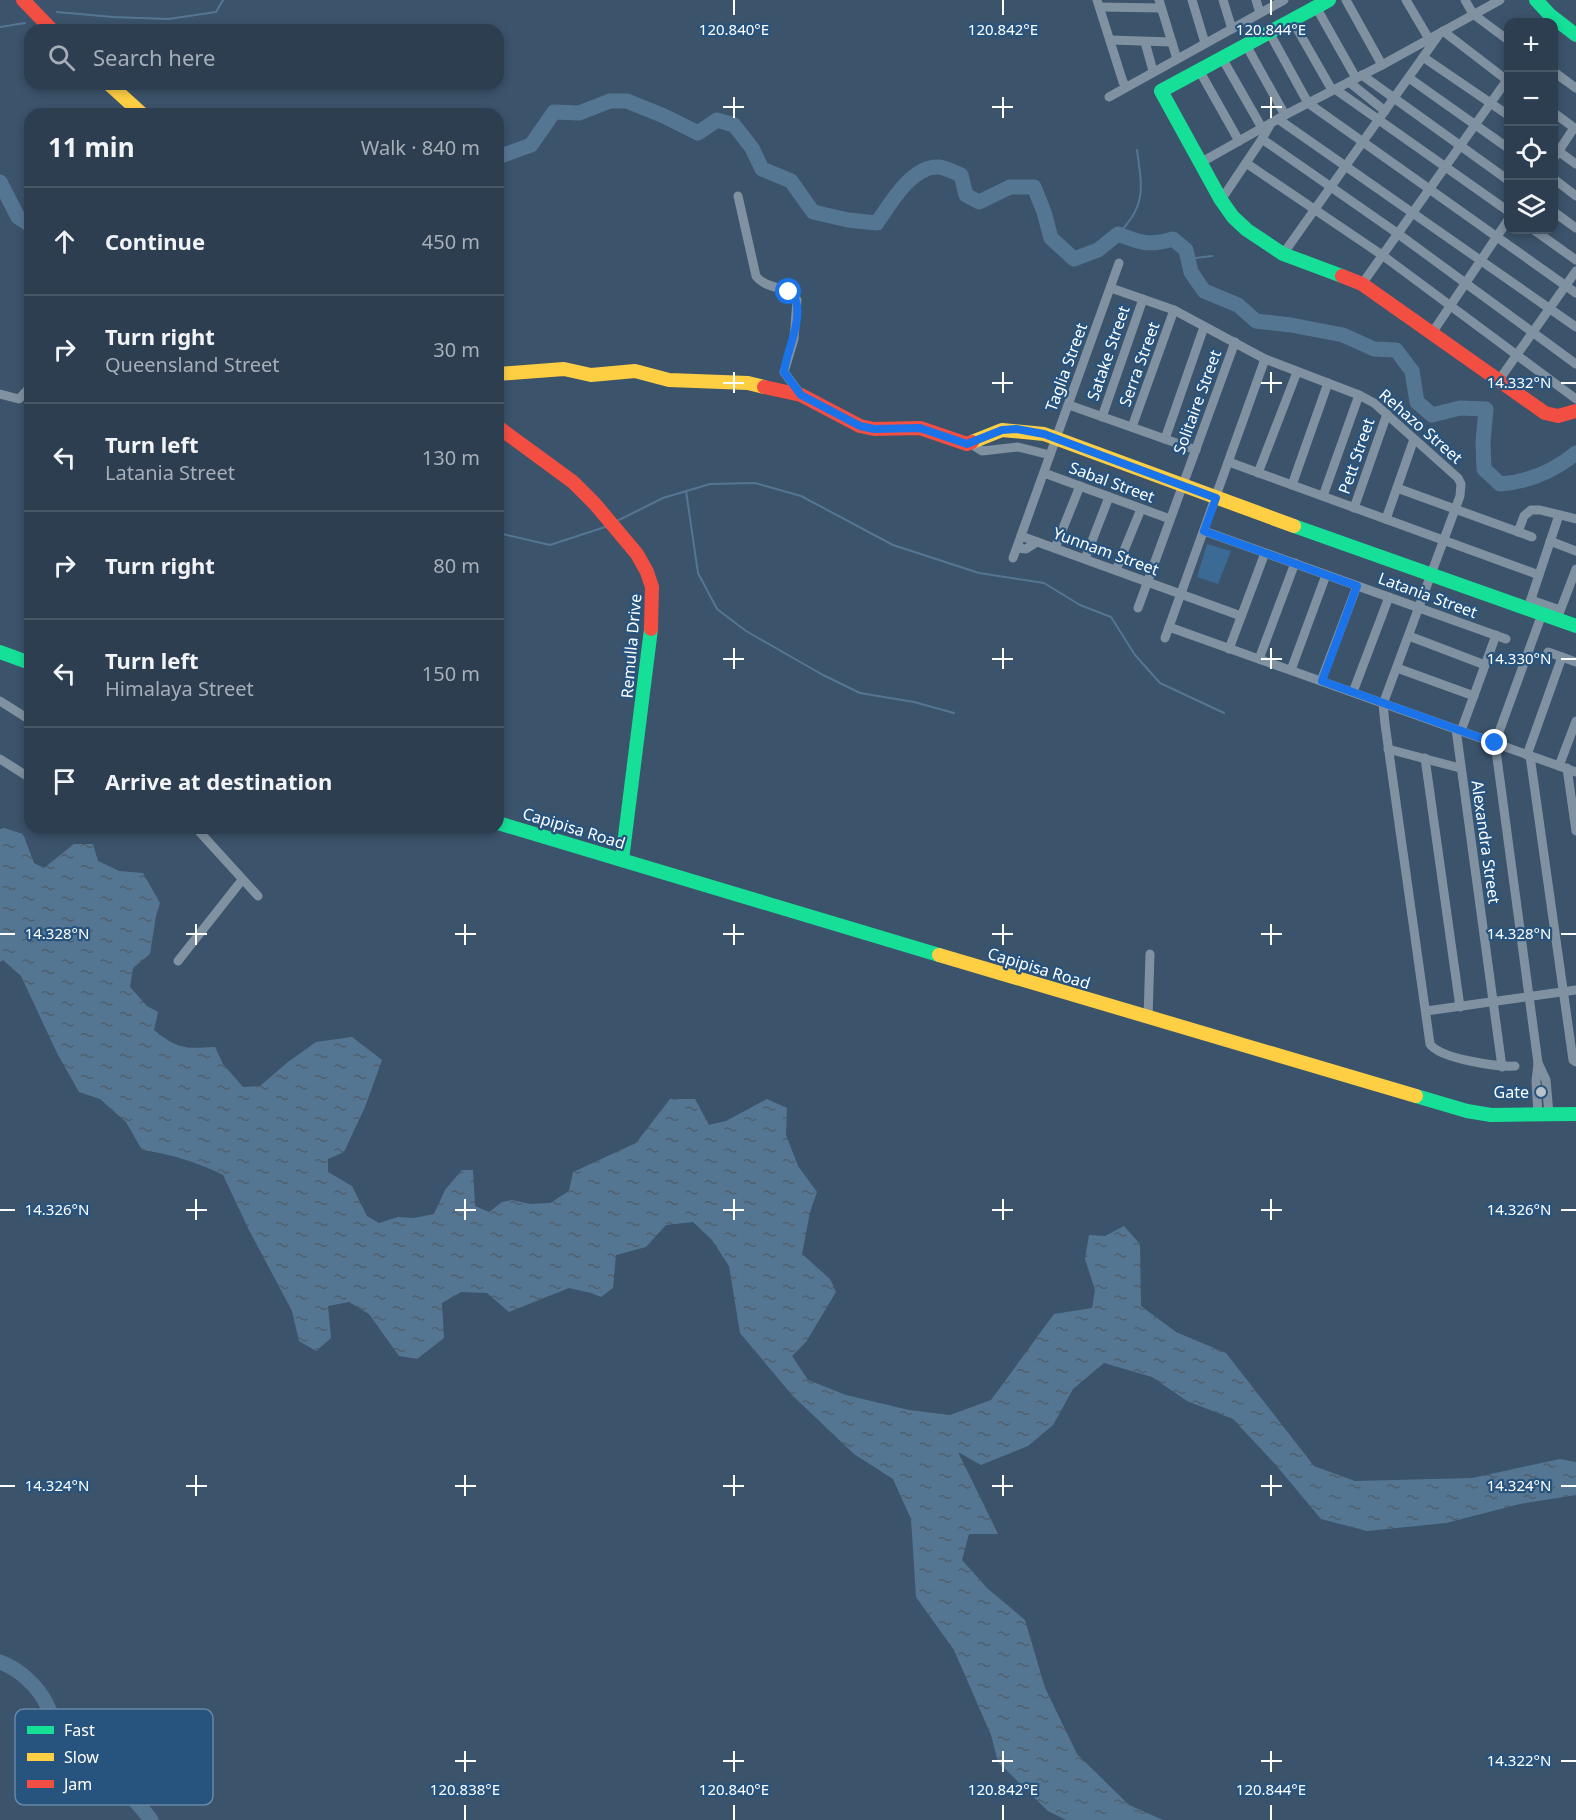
<!DOCTYPE html>
<meta charset="utf-8">
<style>
:root{--surface:#2c3e50;--page:#344557;--text:#f1f3f6;--muted:#a6aeb7;--line:#485767}
body{margin:0;font-family:"Noto Sans",sans-serif;background:var(--page);color:var(--text)}
.controls{position:absolute;right:18px;top:18px;display:grid;overflow:hidden;border-radius:12px;box-shadow:0 3px 9px #0003}
.controls button{width:54px;height:54px;display:grid;place-items:center;padding:0;border:0;border-bottom:2px solid var(--line);background:var(--surface);color:var(--text);font:30px sans-serif}
.stop{position:absolute;width:18px;height:18px;margin:-14px;border:4px solid #1a73e8;border-radius:50%;background:#fff}
.stop.end{background:#1a73e8;border-color:#fff;box-shadow:0 2px 6px #0008}
.list{margin:0;padding:0;list-style:none}
h2{display:flex;justify-content:space-between;align-items:center;height:78px;margin:0;padding:0 24px;font-size:26px}
h2 small{font-size:20px;font-weight:400;color:var(--muted)}
.list li{display:grid;grid-template-columns:39px 1fr auto;gap:18px;align-items:center;box-sizing:border-box;height:108px;padding:0 24px;border-top:2px solid var(--line)}
.list b{display:block;font-size:22px;white-space:nowrap}
.list p{margin:0;font-size:20px;white-space:nowrap;color:var(--muted)}
.list em{font-size:20px;font-style:normal;color:var(--muted)}
.icon{flex:none;width:33px;height:33px;fill:none;stroke:currentColor;stroke-width:2;stroke-linecap:round;stroke-linejoin:round}
.map{position:relative;flex:none;width:1576px;height:1820px;overflow:hidden}
.search{position:absolute;background:var(--surface);box-shadow:0 3px 9px #0003;left:24px;top:24px;width:480px;height:66px;display:flex;align-items:center;gap:15px;box-sizing:border-box;padding:0 21px;border-radius:18px;color:var(--muted);font-size:22px}
.panel{position:absolute;background:var(--surface);box-shadow:0 3px 9px #0003;left:24px;top:108px;width:480px;height:726px;border-radius:18px}
.map>svg:first-child{display:block}
.park{fill:#3b6a95}
.water{fill:url(#water-ripples)}
.lines{fill:none;stroke-linecap:round;stroke-linejoin:round}
.stream{stroke:#557693;stroke-width:2}
.river{stroke:#557693;stroke-width:15}
.street{stroke:#8091a1;stroke-width:9}
.fast{stroke:#16e098;stroke-width:14}
.slow{stroke:#ffcf43;stroke-width:14}
.jam{stroke:#f24e42;stroke-width:14}
.route{stroke:#1a73e8;stroke-width:8}
.ticks{fill:none;stroke:#fff;stroke-width:2}
.poi-dot{fill:#bac3cb;stroke:#27547f;stroke-width:2}
.labels{text-anchor:middle;dominant-baseline:central;stroke-width:4.5;stroke-linejoin:round;paint-order:stroke}
.street-label{font-size:16px;fill:#fff;stroke:#27547f}
.poi-label{font-size:16px;fill:#fff;stroke:#27547f;text-anchor:end}
.key{fill:#27547f;stroke:#6887a5;stroke-width:1.5}
.key-label{font-size:16px;fill:#fff}
.ticks-label{font-size:15px;text-anchor:middle;fill:#fff;stroke:#27547f;stroke-width:4.5;stroke-linejoin:round;paint-order:stroke}
</style>
<div class="map">
<svg width="1576" height="1820" viewBox="0 0 1576 1820">
<defs>
<pattern id="water-ripples" width="26" height="14" patternUnits="userSpaceOnUse" patternTransform="scale(1.5)"><rect width="26" height="14" fill="#557693"/><path d="M2 4q2-2 4 0t4 0M15 11q2-2 4 0t4 0" fill="none" stroke="#505f6c"/></pattern>
</defs>
<rect width="100%" height="100%" fill="#3b536b"/>
<!-- park -->
<path class="park" d="M1207,544L1231,551L1218,584L1197,577Z"/>
<!-- water -->
<path class="water" d="M4,828L23,834L34,863L44,868L74,844H93L98,861L119,871L143,873L160,903L156,916L150,954L133,968L130,987L147,1006L158,1012L154,1030C177,1049 186,1049 215,1047L223,1064L243,1087L260,1086L288,1062L316,1042L352,1037L382,1060L365,1107L344,1152L328,1159V1172L352,1186L367,1216L379,1223L398,1217L414,1218L434,1214L445,1190L462,1170H473L475,1206L489,1212L502,1202L512,1200L530,1204L550,1203L569,1191L573,1172L636,1143L670,1099H695L709,1125L726,1121L767,1099L787,1108L786,1135L798,1166L817,1192L810,1212L802,1254L830,1279L836,1292L806,1342L792,1356L808,1380L846,1395L909,1410L950,1415L991,1400L1054,1314L1092,1308L1095,1290L1085,1259L1089,1235L1105,1236L1124,1226L1140,1244L1141,1306L1176,1332L1226,1353L1314,1466L1355,1481L1472,1478L1560,1459L1576,1462V1495L1520,1504L1446,1523L1367,1531L1321,1519L1275,1464L1233,1419L1187,1401L1152,1377L1104,1363L1073,1389L1053,1425L1028,1446L981,1465L958,1452L998,1534H969L962,1560L987,1588L1025,1620L1045,1688L1077,1754L1129,1805L1163,1820H1066L1048,1811L998,1762L991,1735L954,1650L916,1597L911,1519L893,1479L854,1454L792,1395L740,1333L729,1266L712,1240L693,1222L666,1225L646,1247L616,1255L613,1288L601,1297L591,1293L569,1288L509,1312L487,1293L461,1292L442,1303L444,1338L417,1359L399,1356L369,1314L349,1302L328,1306L331,1338L316,1351L299,1341L292,1311L249,1230L223,1175C197,1162 171,1154 142,1150L126,1122L100,1099L79,1092L57,1053L21,976L3,960L0,962V829Z"/>
<g class="lines">
<!-- stream -->
<g class="stream">
<path d="M57,12L113,17L168,19L216,12L223,0"/>
<path d="M0,27L25,23"/>
<path d="M1118,234C1147,206 1142,187 1137,150"/>
<path d="M1188,259L1212,256"/>
<path d="M686,491L698,573L717,609L746,631L823,675L860,693L914,702L954,713"/>
<path d="M615,522L663,498L710,484L755,483L801,496L893,545L979,573L1044,583L1080,605L1111,617L1135,655L1160,683L1224,713"/>
<path d="M498,533L550,545L608,526"/>
</g>
<!-- river -->
<g class="river">
<path d="M498,157L531,145L554,112L579,113L610,101H627L664,116L698,133L717,120L734,125L752,148L762,169L791,181L813,212L848,220L877,223C890,204 912,165 939,167C946,168 954,172 961,175L966,195L979,202L1010,187H1034L1044,212L1051,238L1074,259L1098,250L1118,234C1140,243 1150,246 1173,239L1186,250L1191,272L1204,291L1238,305L1256,321L1291,325L1343,335L1374,349L1396,350L1412,371L1417,402L1432,415L1460,408L1486,409L1483,442L1484,469L1500,484C1529,482 1554,471 1576,453"/>
<path d="M0,182L18,217L30,225"/>
<path d="M0,1662C19,1669 38,1686 47,1705C53,1716 54,1729 62,1739C69,1750 85,1756 95,1764C114,1779 137,1801 151,1820"/>
</g>
<!-- street -->
<g class="street">
<path d="M1097,0L1123,82L1126,86"/>
<path d="M1159,0L1177,59"/>
<path d="M1192,0L1205,43"/>
<path d="M1223,0L1232,29"/>
<path d="M1256,0L1260,13"/>
<path d="M1346,0L1382,65"/>
<path d="M1406,0L1429,39"/>
<path d="M1465,0L1473,14L1508,40"/>
<path d="M1100,7L1161,8"/>
<path d="M1316,7L1356,78"/>
<path d="M1292,20L1332,90"/>
<path d="M1443,31L1508,81"/>
<path d="M1269,32L1308,103L1576,293"/>
<path d="M1110,40L1172,42"/>
<path d="M1145,42L1153,71"/>
<path d="M1246,45L1285,115"/>
<path d="M1423,57L1508,115"/>
<path d="M1222,58L1262,128"/>
<path d="M1199,70L1239,141"/>
<path d="M1554,72L1576,88"/>
<path d="M1362,75L1508,180"/>
<path d="M1409,78L1508,148"/>
<path d="M1349,82L1385,111"/>
<path d="M1335,89L1508,211"/>
<path d="M1109,97L1284,0"/>
<path d="M1554,113L1576,129"/>
<path d="M1278,119L1576,327"/>
<path d="M1262,139L1397,233L1576,364"/>
<path d="M1554,148L1576,164"/>
<path d="M1554,158L1574,128"/>
<path d="M1200,163L1285,115L1382,65L1500,0"/>
<path d="M1246,163L1382,255L1576,399"/>
<path d="M1554,179L1576,196"/>
<path d="M738,196L756,276C766,290 788,285 797,300L794,339L784,372L801,395"/>
<path d="M1221,200L1262,139L1271,123"/>
<path d="M1554,212L1576,228"/>
<path d="M1534,230L1576,260"/>
<path d="M1283,254L1438,36"/>
<path d="M1362,284L1507,80"/>
<path d="M1111,288L1174,310L1265,359L1359,395L1374,403L1458,478L1461,484L1460,496L1383,704L1385,724L1430,1044C1440,1059 1498,1067 1515,1066"/>
<path d="M1432,333L1508,220"/>
<path d="M1499,380L1576,271"/>
<path d="M0,394L19,399L30,387"/>
<path d="M1069,405L1196,450"/>
<path d="M1102,417L1143,299"/>
<path d="M1132,427L1174,310"/>
<path d="M1165,439L1204,327"/>
<path d="M971,444L982,451L1018,447L1050,455"/>
<path d="M1229,462L1539,575"/>
<path d="M1044,473L1170,519"/>
<path d="M1258,473L1297,372"/>
<path d="M1292,485L1328,383"/>
<path d="M1397,488L1532,537"/>
<path d="M1323,496L1359,395"/>
<path d="M1354,508L1387,414"/>
<path d="M1386,519L1414,439"/>
<path d="M1204,531L1506,639"/>
<path d="M1518,532L1524,516L1531,510H1540L1576,519"/>
<path d="M1021,536L1241,616"/>
<path d="M1550,541L1576,551"/>
<path d="M1017,548L1026,549L1037,542"/>
<path d="M1055,548L1080,486"/>
<path d="M1013,558L1119,263"/>
<path d="M1085,559L1109,497"/>
<path d="M1116,570L1141,509"/>
<path d="M1531,600L1560,610"/>
<path d="M1138,608L1235,342"/>
<path d="M1528,608L1559,515"/>
<path d="M1557,619L1576,569"/>
<path d="M1169,627L1576,772"/>
<path d="M1409,636L1485,665"/>
<path d="M1165,638L1265,359"/>
<path d="M1229,649L1265,553"/>
<path d="M1548,652L1576,662"/>
<path d="M1259,659L1295,563"/>
<path d="M1397,668L1474,696"/>
<path d="M1291,670L1326,575"/>
<path d="M1321,681L1357,586"/>
<path d="M1353,692L1389,597"/>
<path d="M0,701L30,720"/>
<path d="M1456,729L1502,1067"/>
<path d="M1461,731L1496,635"/>
<path d="M1388,749L1460,768"/>
<path d="M1527,755L1562,657"/>
<path d="M1530,756L1573,1060L1576,1062"/>
<path d="M1425,758L1460,1007"/>
<path d="M0,759L30,778"/>
<path d="M1559,766L1576,721"/>
<path d="M1567,768L1576,831"/>
<path d="M196,828L258,896"/>
<path d="M178,961L242,880"/>
<path d="M1426,1011L1576,990"/>
<path d="M1148,1018L1150,954"/>
<path d="M1538,1063L1546,1080L1549,1114"/>
<path d="M1538,1114L1536,1081L1538,1063L1495,743L1542,614"/>
</g>
<!-- fast -->
<g class="fast">
<path d="M1329,0L1161,91L1221,200L1233,217L1247,230L1283,254L1342,276"/>
<path d="M1536,0L1550,15L1576,35"/>
<path d="M1294,526L1576,626"/>
<path d="M0,652L30,663"/>
<path d="M498,823L939,955"/>
<path d="M622,860L651,629"/>
<path d="M1416,1096L1467,1111L1491,1115L1576,1114"/>
</g>
<!-- slow -->
<g class="slow">
<path d="M109,84L142,114"/>
<path d="M498,374L564,369L591,375L635,371L669,380L748,383L764,387"/>
<path d="M972,442L1002,430L1044,434L1294,526"/>
<path d="M939,955L1416,1096"/>
</g>
<!-- jam -->
<g class="jam">
<path d="M23,0L52,30"/>
<path d="M1342,276L1362,284L1545,413L1558,416L1576,411"/>
<path d="M764,387L801,395L860,426L874,429L920,428L967,444L972,442"/>
<path d="M498,427L573,482L595,504L637,554L647,572L652,587L651,629"/>
</g>
</g>
<g class="lines">
<!-- route -->
<path class="route" d="M789,292L794,296C805,318 786,351 784,372L801,395L860,426L874,429L920,428L967,444L1002,430L1016,429L1044,434L1216,498L1204,531L1357,586L1322,681L1495,743"/>
</g>
<!-- ticks -->
<path class="ticks" d="M734,0V15M1003,0V15M1271,0V15M734,97V118M1003,97V118M1271,97V118M723,107H744M992,107H1013M1261,107H1282M734,372V393M1003,372V393M1271,372V393M723,383H744M992,383H1013M1261,383H1282M1561,383H1576M734,648V669M1003,648V669M1271,648V669M723,659H744M992,659H1013M1261,659H1282M1561,659H1576M196,924V945M465,924V945M734,924V945M1003,924V945M1271,924V945M0,934H15M186,934H207M455,934H476M723,934H744M992,934H1013M1261,934H1282M1561,934H1576M196,1199V1220M465,1199V1220M734,1199V1220M1003,1199V1220M1271,1199V1220M0,1210H15M186,1210H207M455,1210H476M723,1210H744M992,1210H1013M1261,1210H1282M1561,1210H1576M196,1475V1496M465,1475V1496M734,1475V1496M1003,1475V1496M1271,1475V1496M0,1486H15M186,1486H207M455,1486H476M723,1486H744M992,1486H1013M1261,1486H1282M1561,1486H1576M465,1751V1772M734,1751V1772M1003,1751V1772M1271,1751V1772M455,1761H476M723,1761H744M992,1761H1013M1261,1761H1282M1561,1761H1576M465,1805V1820M734,1805V1820M1003,1805V1820M1271,1805V1820"/>
<!-- markers -->
<circle class="poi-dot" cx="1541" cy="1092" r="6"/>
<g class="labels">
<!-- street labels -->
<g class="street-label">
<text transform="translate(1108 353) rotate(-71)">Satake Street</text>
<text transform="translate(1139 364) rotate(-70)">Serra Street</text>
<text transform="translate(1066 367) rotate(-70)">Taglia Street</text>
<text transform="translate(1197 402) rotate(-70)">Solitaire Street</text>
<text transform="translate(1421 426) rotate(41)">Rehazo Street</text>
<text transform="translate(1356 456) rotate(-71)">Pett Street</text>
<text transform="translate(1112 482) rotate(20)">Sabal Street</text>
<text transform="translate(1106 551) rotate(20)">Yunnam Street</text>
<text transform="translate(1428 595) rotate(20)">Latania Street</text>
<text transform="translate(631 646) rotate(-85)">Remulla Drive</text>
<text transform="translate(574 828) rotate(17)">Capipisa Road</text>
<text transform="translate(1486 842) rotate(82)">Alexandra Street</text>
<text transform="translate(1039 968) rotate(17)">Capipisa Road</text>
</g>
<!-- poi labels -->
<g class="poi-label">
<text x="1529" y="1092">Gate</text>
</g>
</g>
<!-- legend -->
<rect x="15" y="1709" width="198" height="96" rx="9" class="key"/>
<rect x="27" y="1726" width="27" height="8" fill="#16e098"/>
<rect x="27" y="1753" width="27" height="8" fill="#ffcf43"/>
<rect x="27" y="1780" width="27" height="8" fill="#f24e42"/>
<g class="key-label">
<text x="64" y="1736">Fast</text>
<text x="64" y="1763">Slow</text>
<text x="64" y="1790">Jam</text>
</g>
<g class="ticks-label">
<text x="734" y="35">120.840°E</text>
<text x="1003" y="35">120.842°E</text>
<text x="1271" y="35">120.844°E</text>
<text x="1519" y="388">14.332°N</text>
<text x="1519" y="664">14.330°N</text>
<text x="57" y="939">14.328°N</text>
<text x="1519" y="939">14.328°N</text>
<text x="57" y="1215">14.326°N</text>
<text x="1519" y="1215">14.326°N</text>
<text x="57" y="1491">14.324°N</text>
<text x="1519" y="1491">14.324°N</text>
<text x="1519" y="1766">14.322°N</text>
<text x="465" y="1795">120.838°E</text>
<text x="734" y="1795">120.840°E</text>
<text x="1003" y="1795">120.842°E</text>
<text x="1271" y="1795">120.844°E</text>
</g>
</svg>
<div class="controls">
<button>+</button>
<button>−</button>
<button><svg class="icon" aria-label="locate" viewBox="0 0 24 24"><circle cx="12" cy="12" r="6"/><path d="M12 2v4M12 18v4M2 12h4M18 12h4"/></svg></button>
<button><svg class="icon" aria-label="layers" viewBox="0 0 24 24"><path d="M12 4l9 5-9 5-9-5zM3 14l9 5 9-5"/></svg></button>
</div>
<div class="stop" style="left:789px;top:292px"></div>
<div class="stop end" style="left:1495px;top:743px"></div>
<div class="search"><svg class="icon" aria-label="search" viewBox="0 0 24 24"><circle cx="10" cy="10" r="6"/><path d="M15 15l6 6"/></svg>Search here</div>
<section class="panel">
<h2>11 min<small>Walk · 840 m</small></h2>
<ul class="list">
<li><svg class="icon" aria-label="ahead" viewBox="0 0 24 24"><path d="M12 20V5M6 11l6-6 6 6"/></svg><div><b>Continue</b></div><em>450 m</em></li>
<li><svg class="icon" aria-label="right" viewBox="0 0 24 24"><path d="M7 20v-9h11M14 6l5 5-5 5"/></svg><div><b>Turn right</b><p>Queensland Street</p></div><em>30 m</em></li>
<li><svg class="icon" aria-label="left" viewBox="0 0 24 24"><path d="M17 20v-9H6M10 6l-5 5 5 5"/></svg><div><b>Turn left</b><p>Latania Street</p></div><em>130 m</em></li>
<li><svg class="icon" aria-label="right" viewBox="0 0 24 24"><path d="M7 20v-9h11M14 6l5 5-5 5"/></svg><div><b>Turn right</b></div><em>80 m</em></li>
<li><svg class="icon" aria-label="left" viewBox="0 0 24 24"><path d="M17 20v-9H6M10 6l-5 5 5 5"/></svg><div><b>Turn left</b><p>Himalaya Street</p></div><em>150 m</em></li>
<li><svg class="icon" aria-label="arrive" viewBox="0 0 24 24"><path d="M6 21V4h12l-3 4 3 4H6"/></svg><div><b>Arrive at destination</b></div></li>
</ul>
</section>
</div>
